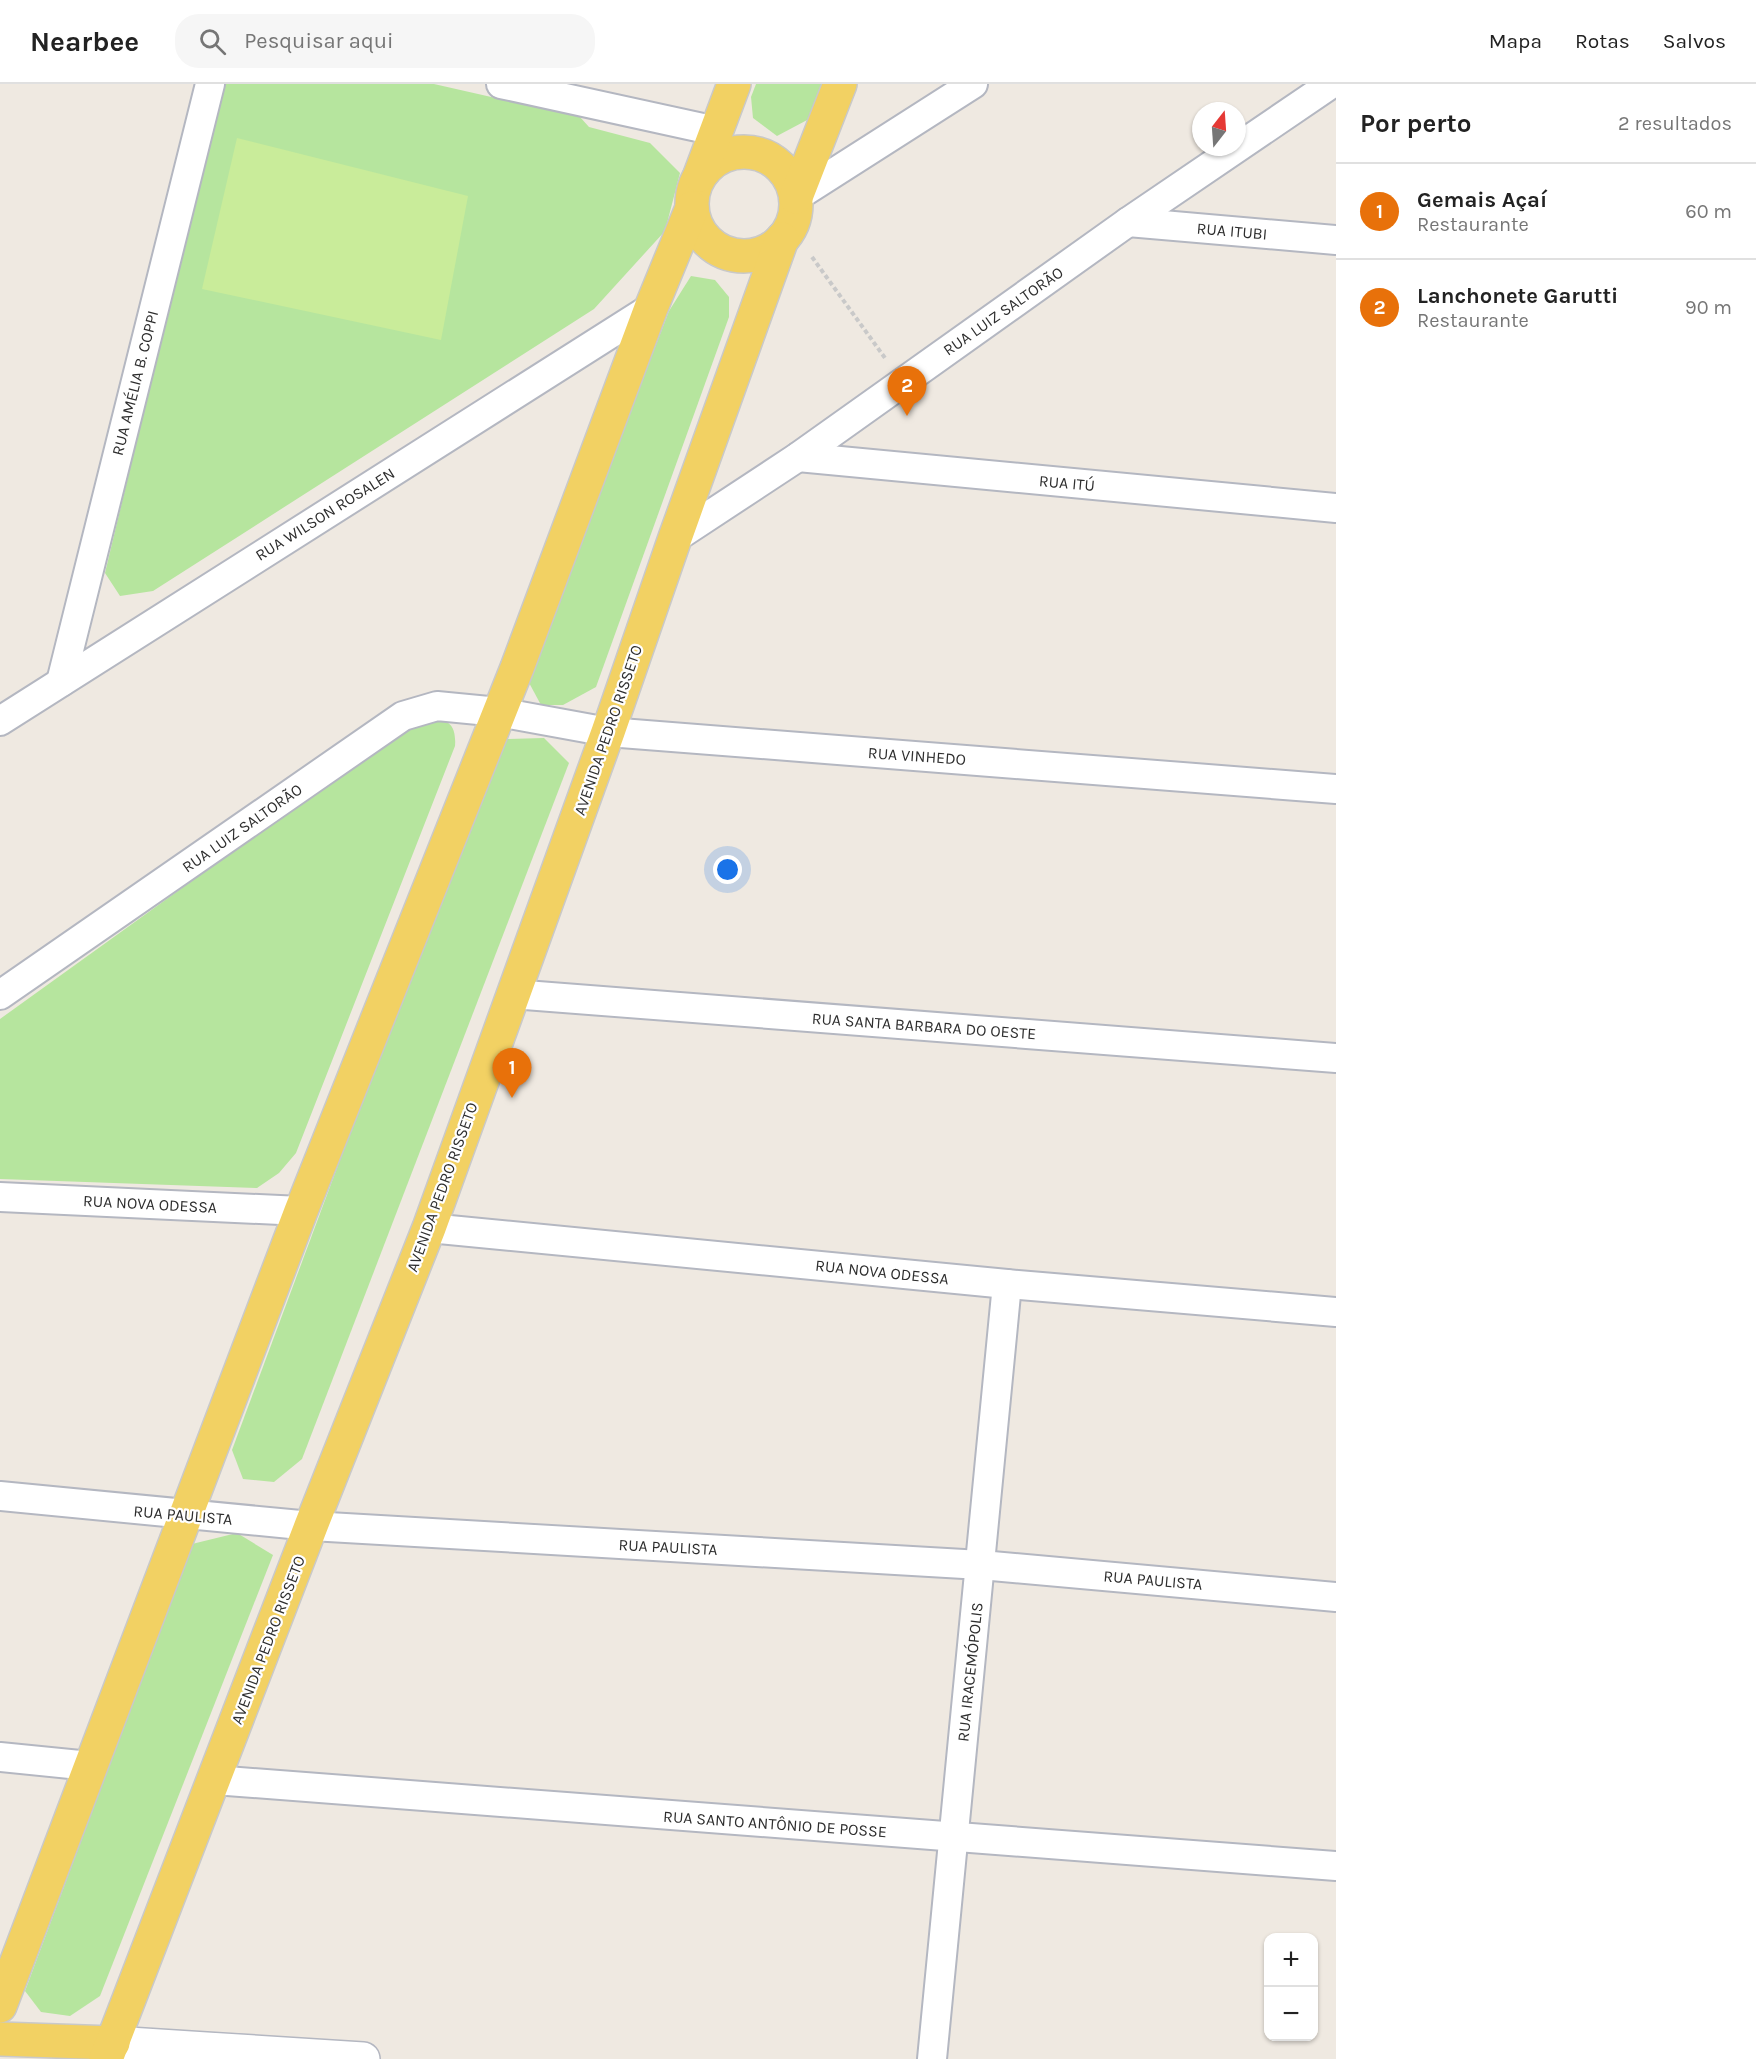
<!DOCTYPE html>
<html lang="pt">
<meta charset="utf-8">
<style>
:root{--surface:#fff;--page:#f6f6f6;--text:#222;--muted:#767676;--line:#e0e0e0;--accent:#7c3aed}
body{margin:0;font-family:Karla,sans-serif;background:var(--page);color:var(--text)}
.controls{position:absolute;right:18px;bottom:18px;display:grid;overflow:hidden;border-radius:12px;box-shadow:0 2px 4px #0004}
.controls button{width:54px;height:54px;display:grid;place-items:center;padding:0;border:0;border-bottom:2px solid var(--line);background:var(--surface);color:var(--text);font:30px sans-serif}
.compass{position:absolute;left:1192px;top:18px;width:54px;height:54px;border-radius:50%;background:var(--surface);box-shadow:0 2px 4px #0004;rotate:17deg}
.you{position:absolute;left:728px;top:786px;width:21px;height:21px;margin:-15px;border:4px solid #fff;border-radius:50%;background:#1a73e8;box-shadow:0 0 0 9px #1a73e833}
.badge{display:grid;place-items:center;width:39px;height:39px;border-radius:50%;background:var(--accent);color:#fff;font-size:20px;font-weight:700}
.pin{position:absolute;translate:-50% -50px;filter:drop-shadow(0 2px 3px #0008)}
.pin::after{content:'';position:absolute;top:32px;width:21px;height:18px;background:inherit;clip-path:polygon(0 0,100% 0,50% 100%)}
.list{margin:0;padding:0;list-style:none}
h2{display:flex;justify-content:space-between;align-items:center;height:78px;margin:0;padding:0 24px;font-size:26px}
h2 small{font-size:20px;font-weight:400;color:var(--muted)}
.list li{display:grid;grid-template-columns:39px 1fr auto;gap:18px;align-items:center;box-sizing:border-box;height:96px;padding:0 24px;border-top:2px solid var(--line)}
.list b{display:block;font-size:22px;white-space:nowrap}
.list p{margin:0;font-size:20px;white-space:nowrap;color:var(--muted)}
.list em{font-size:20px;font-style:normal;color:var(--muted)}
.icon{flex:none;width:33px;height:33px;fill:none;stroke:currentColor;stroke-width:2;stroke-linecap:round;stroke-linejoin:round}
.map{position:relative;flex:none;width:1336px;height:1975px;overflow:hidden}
header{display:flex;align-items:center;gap:36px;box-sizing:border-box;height:84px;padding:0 30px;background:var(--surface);border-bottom:2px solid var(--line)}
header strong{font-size:28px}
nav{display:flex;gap:33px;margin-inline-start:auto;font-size:21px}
.search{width:420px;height:54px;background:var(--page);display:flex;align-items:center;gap:15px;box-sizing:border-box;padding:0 21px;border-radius:24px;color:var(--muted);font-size:22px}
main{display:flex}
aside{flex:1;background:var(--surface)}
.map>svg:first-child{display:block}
.green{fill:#b6e59e}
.pitch{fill:#c9ec9a}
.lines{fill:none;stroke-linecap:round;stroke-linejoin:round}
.minor-casing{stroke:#b4b7c1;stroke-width:32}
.tertiary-casing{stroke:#b4b7c1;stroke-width:36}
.primary-casing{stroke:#c9c9c9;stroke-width:36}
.path{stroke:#c9c9c9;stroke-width:4;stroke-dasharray:4.5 3;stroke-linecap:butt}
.minor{stroke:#fff;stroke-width:28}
.tertiary{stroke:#fff;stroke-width:33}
.primary{stroke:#f2d163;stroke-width:33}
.labels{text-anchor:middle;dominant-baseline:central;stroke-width:4.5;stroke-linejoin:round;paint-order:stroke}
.street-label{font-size:16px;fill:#2e2e2e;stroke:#fff}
</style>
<header>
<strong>Nearbee</strong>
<div class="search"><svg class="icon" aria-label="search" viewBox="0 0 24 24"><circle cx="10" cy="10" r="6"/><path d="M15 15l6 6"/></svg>Pesquisar aqui</div>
<nav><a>Mapa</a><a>Rotas</a><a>Salvos</a></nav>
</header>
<main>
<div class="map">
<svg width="1336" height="1975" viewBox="0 0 1336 1975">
<rect width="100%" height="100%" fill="#efe9e1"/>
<!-- green -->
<g class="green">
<path d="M222,0H434L580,33L589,43L650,59L680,89L665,147L594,225L153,507L120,512L105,489Z"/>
<path d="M756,0H822L809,35L777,52L753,34L751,13Z"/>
<path d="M691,192L715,196L729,213V233L596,603L563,621H541L527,595L669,227Z"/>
<path d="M421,632C443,635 457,635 455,662L296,1069L279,1089L257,1104L0,1095V935Z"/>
<path d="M544,654L569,679L302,1375L274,1398L243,1395L232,1366L385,955L507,655Z"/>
<path d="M237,1449L273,1471L100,1912L70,1932L41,1928L25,1907L192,1460Z"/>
</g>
<!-- pitch -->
<path class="pitch" d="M237,54L468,112L441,256L202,205Z"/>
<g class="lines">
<!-- minor casing -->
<g class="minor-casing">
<g id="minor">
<path d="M501,0L716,47"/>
<path d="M796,113L973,0"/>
<path d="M1128,138L1336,156"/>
<path d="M798,373L1336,424"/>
<path d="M675,454L798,373L1128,138L1331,0"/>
<path d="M61,598L210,0"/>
<path d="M0,637L651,224"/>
<path d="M512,910L1336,974"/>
<path d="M0,911L403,632L437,622L499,628L608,648L1336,705"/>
<path d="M0,1113L301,1127"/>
<path d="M429,1144L1007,1200L1336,1228"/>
<path d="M0,1412L311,1442L981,1481L1336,1513"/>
<path d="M0,1673L90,1682"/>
<path d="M214,1696L1336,1782"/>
<path d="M932,1975L1007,1200"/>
</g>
</g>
<!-- tertiary casing -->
<g class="tertiary-casing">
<path id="tertiary" d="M113,1959L363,1975"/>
</g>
<!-- primary casing -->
<g class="primary-casing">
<g id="primary">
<circle cx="744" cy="120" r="52"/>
<path d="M700,91L734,0"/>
<path d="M796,113L840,0"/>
<path d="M0,1922L301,1127L517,584L651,224L692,124"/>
<path d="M0,1955L113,1959"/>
<path d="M106,1975L311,1442L429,1144L608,648L675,454L782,155"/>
</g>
</g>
<!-- path -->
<path class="path" d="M812,173L885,274"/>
<!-- minor -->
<use href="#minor" class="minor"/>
<!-- tertiary -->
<use href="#tertiary" class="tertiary"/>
<!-- primary -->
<use href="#primary" class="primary"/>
</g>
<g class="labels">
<!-- street labels -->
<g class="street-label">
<text transform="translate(1232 147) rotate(5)">RUA ITUBI</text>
<text transform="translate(1003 227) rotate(-35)">RUA LUIZ SALTORÃO</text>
<text transform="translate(135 299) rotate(-76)">RUA AMÉLIA B. COPPI</text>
<text transform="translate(1067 399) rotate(5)">RUA ITÚ</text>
<text transform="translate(325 430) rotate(-32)">RUA WILSON ROSALEN</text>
<text transform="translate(608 646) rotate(-71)">AVENIDA PEDRO RISSETO</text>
<text transform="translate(917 672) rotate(4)">RUA VINHEDO</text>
<text transform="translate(242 744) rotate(-35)">RUA LUIZ SALTORÃO</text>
<text transform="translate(924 942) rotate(4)">RUA SANTA BARBARA DO OESTE</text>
<text transform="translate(442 1103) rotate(-70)">AVENIDA PEDRO RISSETO</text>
<text transform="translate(150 1120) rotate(3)">RUA NOVA ODESSA</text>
<text transform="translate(882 1188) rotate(6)">RUA NOVA ODESSA</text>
<text transform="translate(183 1431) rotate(5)">RUA PAULISTA</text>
<text transform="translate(668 1463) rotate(3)">RUA PAULISTA</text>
<text transform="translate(1153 1496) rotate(5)">RUA PAULISTA</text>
<text transform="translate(268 1556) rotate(-69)">AVENIDA PEDRO RISSETO</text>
<text transform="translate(970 1588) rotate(-84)">RUA IRACEMÓPOLIS</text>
<text transform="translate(775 1740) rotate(4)">RUA SANTO ANTÔNIO DE POSSE</text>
</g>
</g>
</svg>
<div class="controls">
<button>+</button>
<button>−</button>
</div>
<svg class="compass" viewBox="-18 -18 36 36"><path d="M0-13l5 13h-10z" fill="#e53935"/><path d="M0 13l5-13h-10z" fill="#767676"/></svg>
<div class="you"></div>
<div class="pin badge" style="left:512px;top:1014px;background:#e8710a">1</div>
<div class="pin badge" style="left:907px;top:332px;background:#e8710a">2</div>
</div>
<aside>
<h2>Por perto<small>2 resultados</small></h2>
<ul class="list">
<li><span class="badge" style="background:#e8710a">1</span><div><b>Gemais Açaí</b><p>Restaurante</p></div><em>60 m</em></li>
<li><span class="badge" style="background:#e8710a">2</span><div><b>Lanchonete Garutti</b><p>Restaurante</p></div><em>90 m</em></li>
</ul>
</aside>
</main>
